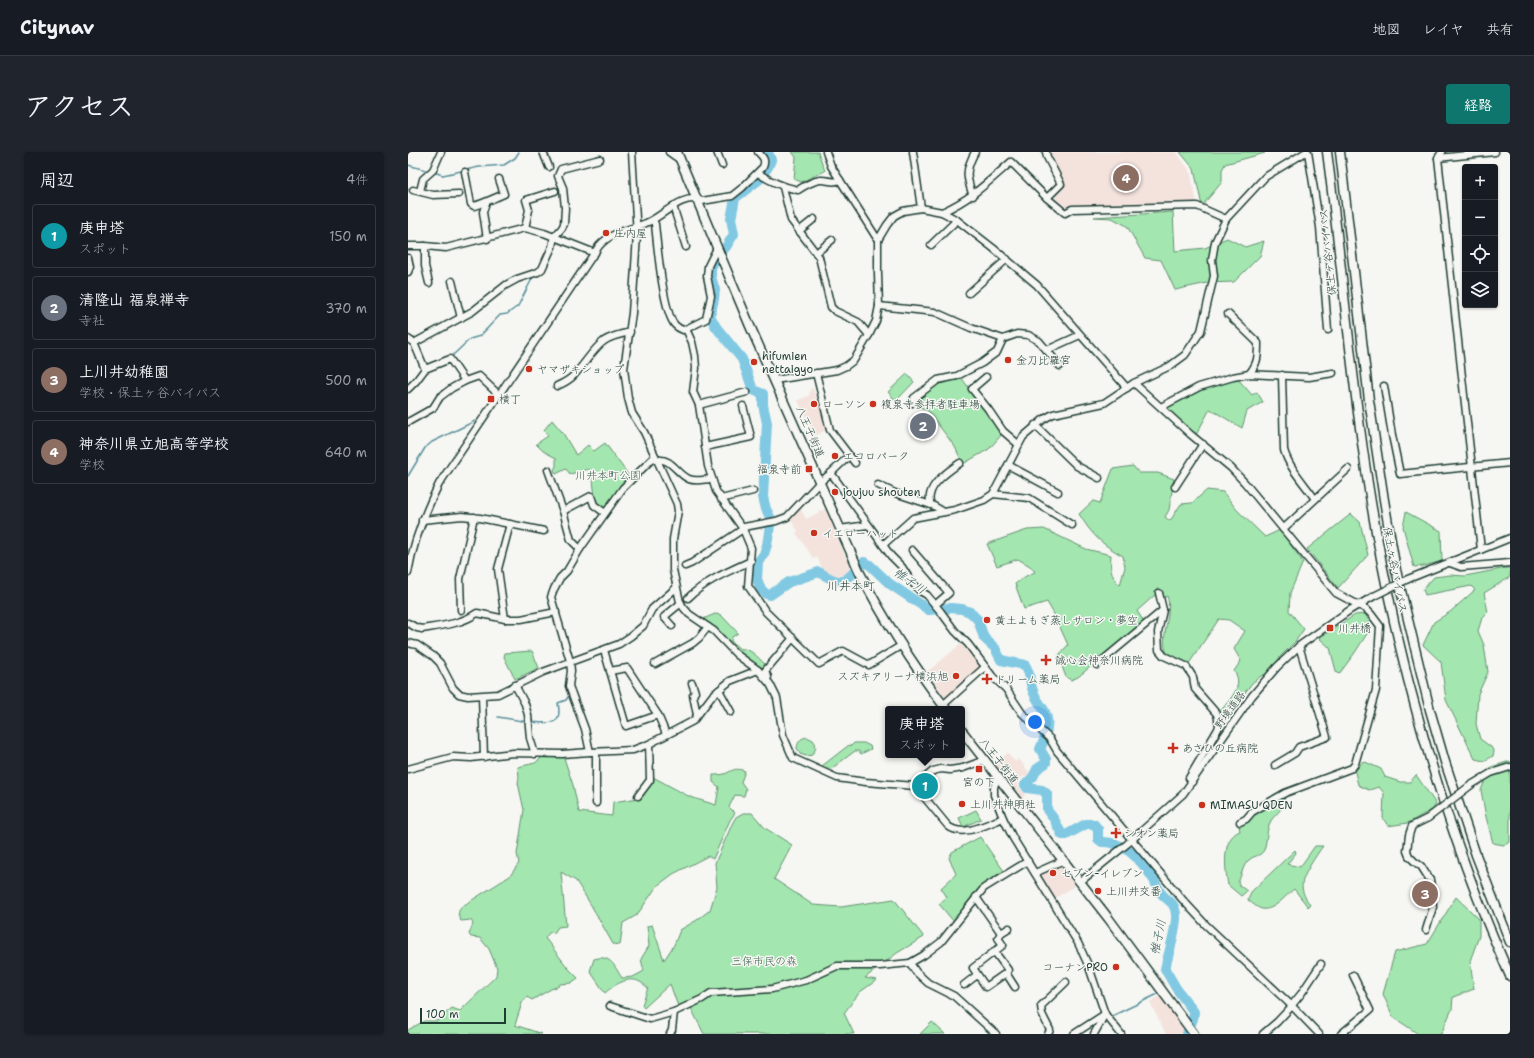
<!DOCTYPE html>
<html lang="ja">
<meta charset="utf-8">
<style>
:root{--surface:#171b24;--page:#20242c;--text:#f1f3f6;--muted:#9ea1a6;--line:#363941;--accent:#0f766e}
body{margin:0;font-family:"Shantell Sans","Klee One",sans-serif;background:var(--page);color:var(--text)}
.controls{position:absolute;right:12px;top:12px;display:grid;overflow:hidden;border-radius:4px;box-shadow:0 1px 3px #0004}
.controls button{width:36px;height:36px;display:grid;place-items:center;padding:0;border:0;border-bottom:1px solid var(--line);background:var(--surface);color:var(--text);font:20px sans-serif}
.scale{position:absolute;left:12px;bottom:10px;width:86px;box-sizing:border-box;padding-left:4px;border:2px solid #1f3d34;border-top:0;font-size:11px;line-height:14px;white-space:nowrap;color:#1f3d34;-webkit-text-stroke:3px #f6f6f2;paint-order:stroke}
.you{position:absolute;left:627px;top:570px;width:14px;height:14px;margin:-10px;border:3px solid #fff;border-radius:50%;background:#1a73e8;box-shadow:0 0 0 6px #1a73e833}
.badge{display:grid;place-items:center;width:26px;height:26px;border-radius:50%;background:var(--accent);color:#fff;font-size:13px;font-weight:700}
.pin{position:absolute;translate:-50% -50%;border:2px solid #fff;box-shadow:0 1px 4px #0006}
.popup{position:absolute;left:477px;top:554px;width:80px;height:52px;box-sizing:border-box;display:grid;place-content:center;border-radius:4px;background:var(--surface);filter:drop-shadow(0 1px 3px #0005);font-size:13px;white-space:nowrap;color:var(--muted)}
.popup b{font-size:15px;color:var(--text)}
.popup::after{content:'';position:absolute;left:50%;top:100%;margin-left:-8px;border:8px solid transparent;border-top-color:var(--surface)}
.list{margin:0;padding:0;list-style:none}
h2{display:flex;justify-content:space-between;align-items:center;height:52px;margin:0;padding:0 16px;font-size:17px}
h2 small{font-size:13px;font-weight:400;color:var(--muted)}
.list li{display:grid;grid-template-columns:26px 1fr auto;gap:12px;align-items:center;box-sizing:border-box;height:64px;margin:0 8px 8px;padding:0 8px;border:1px solid var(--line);border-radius:4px}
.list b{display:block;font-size:15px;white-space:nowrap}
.list p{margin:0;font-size:13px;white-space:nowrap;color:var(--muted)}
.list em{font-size:13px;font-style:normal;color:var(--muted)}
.icon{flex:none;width:22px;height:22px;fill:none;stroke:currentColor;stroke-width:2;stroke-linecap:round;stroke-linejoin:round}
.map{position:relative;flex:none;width:1102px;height:882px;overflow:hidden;border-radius:4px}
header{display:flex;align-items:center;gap:24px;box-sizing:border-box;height:56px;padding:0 20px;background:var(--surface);border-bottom:1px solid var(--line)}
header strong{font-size:19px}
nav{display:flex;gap:22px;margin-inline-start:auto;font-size:14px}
.intro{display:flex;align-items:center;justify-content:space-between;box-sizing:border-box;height:96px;padding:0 24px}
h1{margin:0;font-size:28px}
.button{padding:10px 18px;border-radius:4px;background:var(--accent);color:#fff;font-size:14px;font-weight:700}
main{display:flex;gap:24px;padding:0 24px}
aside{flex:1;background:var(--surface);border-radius:4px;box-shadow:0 1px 3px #0004}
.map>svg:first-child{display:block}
.built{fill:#f4e2dd}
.green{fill:#a4e6af;stroke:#629272}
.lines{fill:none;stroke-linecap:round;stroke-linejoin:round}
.stream{stroke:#5a919c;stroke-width:1.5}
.river{stroke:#81c9e2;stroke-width:10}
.minor-casing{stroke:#1f3d34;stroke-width:9}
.highway-casing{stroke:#1f3d34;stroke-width:11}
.minor{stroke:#f6f6f2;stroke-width:6}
.highway{stroke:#f6f6f2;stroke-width:8}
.minor-bridge-casing{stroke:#1f3d34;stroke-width:9;stroke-linecap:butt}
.minor-bridge{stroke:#f6f6f2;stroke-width:6}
.poi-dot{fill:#c8321e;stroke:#f6f6f2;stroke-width:1.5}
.labels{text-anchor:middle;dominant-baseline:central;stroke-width:3;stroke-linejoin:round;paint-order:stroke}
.poi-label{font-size:11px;fill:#1f3d34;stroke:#f6f6f2;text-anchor:start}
.street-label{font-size:11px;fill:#1f3d34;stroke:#f6f6f2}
.park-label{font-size:11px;fill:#3a5f4d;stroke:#f6f6f2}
.water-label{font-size:12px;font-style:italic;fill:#335957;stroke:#f6f6f2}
.neighbourhood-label{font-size:12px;fill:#1f3d34;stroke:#f6f6f2}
</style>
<header>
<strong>Citynav</strong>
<nav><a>地図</a><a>レイヤ</a><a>共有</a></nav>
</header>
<div class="intro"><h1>アクセス</h1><a class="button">経路</a></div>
<main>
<aside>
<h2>周辺<small>4件</small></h2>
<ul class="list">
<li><span class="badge" style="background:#0f9aa8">1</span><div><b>庚申塔</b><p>スポット</p></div><em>150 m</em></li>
<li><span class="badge" style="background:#6b7280">2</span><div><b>清隆山 福泉禅寺</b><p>寺社</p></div><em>370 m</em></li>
<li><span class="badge" style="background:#8d6e63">3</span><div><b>上川井幼稚園</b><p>学校 · 保土ヶ谷バイパス</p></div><em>500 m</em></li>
<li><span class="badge" style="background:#8d6e63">4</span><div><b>神奈川県立旭高等学校</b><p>学校</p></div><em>640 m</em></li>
</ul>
</aside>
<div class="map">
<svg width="1102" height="882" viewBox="0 0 1102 882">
<rect width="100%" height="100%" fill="#f6f6f2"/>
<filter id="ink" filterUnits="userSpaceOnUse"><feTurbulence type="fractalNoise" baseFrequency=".025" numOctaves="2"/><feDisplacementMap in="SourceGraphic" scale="8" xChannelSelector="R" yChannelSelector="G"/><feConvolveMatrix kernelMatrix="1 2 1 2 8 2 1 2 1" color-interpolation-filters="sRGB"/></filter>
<g filter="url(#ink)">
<!-- built -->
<g class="built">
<path d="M641,0H768L782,19L789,52L658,55L646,47L656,32Z"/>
<path d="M403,236L405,237L415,258L414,265L419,278L406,284L390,248L401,244Z"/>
<path d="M391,354L398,367L417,357L443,417L437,423L432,425L415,418L409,405L406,407L388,381L390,379L381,365Z"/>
<path d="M553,492L574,516L538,547L519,520Z"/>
<path d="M600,601L607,610L611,607L623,623L615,625L611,629L610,633L613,638L618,641L614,647L586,612Z"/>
<path d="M650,712L667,734L647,746L631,720Z"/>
<path d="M752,844L778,877L775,881L772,882H758L742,850Z"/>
</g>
<!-- green -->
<g class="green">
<path d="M384,0H410L417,19L393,30L386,27L388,5Z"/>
<path d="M772,0H856L857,1L817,12L814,18V30L794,54L786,17Z"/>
<path d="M765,60L767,99L797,96L819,86L837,95L856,89L852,104L826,130L799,131L767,138L753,108L737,106L719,74L704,66L686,65Z"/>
<path d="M499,222L506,230L488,249L480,240Z"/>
<path d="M552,224L595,281L581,297L555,312L547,295L520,259L505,251L507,247L533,229Z"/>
<path d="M829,226L844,243L849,240L855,250L839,259L834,276L802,257L788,283L756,256L790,238Z"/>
<path d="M144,268L155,281L168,303L180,293L186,299L197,291L222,325L214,332L196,359L188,353L184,320L181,317L162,322L158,317L148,322L146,318L148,314V306L135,299L128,292L140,284L136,278Z"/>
<path d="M725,314L731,321H750L766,327L761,358L757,365L762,369L773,352L784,351L799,338L815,340L829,358L857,385L872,378L895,410L882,441L881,459L896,477L887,490L873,504L859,522L853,524L844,531L813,573L811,561C821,548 837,534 826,519L833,509L826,497L837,479L821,468L811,467L780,513C774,510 768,508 763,505C747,495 766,461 759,444L753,447L747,443L729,459L736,470L670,525L663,528L658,525L650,504L660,493L646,462L639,450L616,457L607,432L618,424L627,420L622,414L610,407L589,414L579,392L619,378L636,377L678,397L703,403C702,415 702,424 712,433L717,415L715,404C693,392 684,383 671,362L685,349L692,351L705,317Z"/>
<path d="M998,360L1033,379L1034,409L1016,414L1006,415L995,375Z"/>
<path d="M943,362L952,370L960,403L930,436L899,397Z"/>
<path d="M1098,416H1102V425L1076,441L1080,460L1074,466L1070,479L1076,493L1080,520L1070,542L1068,572L1072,587L1083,595L1086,600L1085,604L1076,609L1067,607L1038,548L1033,510L1015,493L1026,470L1042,460L1067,438L1063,434L1017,443L1015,437L1026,425L1042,423L1057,424Z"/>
<path d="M307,462L313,463L330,481L324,485L323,489L332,497C342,495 350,506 357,512L353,518H345L295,467Z"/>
<path d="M957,462L964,474L946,502L931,522L928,519L922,496L911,486L947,463Z"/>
<path d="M124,499L131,516L107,527L96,505L97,501Z"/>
<path d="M399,585L405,588L407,591L406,593L408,596L404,603L398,604L392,602L389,596C390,589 393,586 399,585Z"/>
<path d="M446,591H456L462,594L463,597L453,602L451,599H447L423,617L414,614L441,593L443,594Z"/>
<path d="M155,603L165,633L171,660L204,664L205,650L231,646L245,625L282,645L308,653L311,635L305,630V623C309,623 315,623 319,621C326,617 329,616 337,619L333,630L338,637L336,644L327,643L321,655L327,661L322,668L305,707L300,704L265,722L249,734L229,763L215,771L212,793L205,792L183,753L168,729L153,720L158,774L150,775L146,781L142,780L137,786L160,816L170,826L163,831L152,832L151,834L143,837L124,848L119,845L114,851L107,873L134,882H0V878L16,869H29L44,856L52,859L88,824L89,816L81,797L72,786L63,785L61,782L65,772L63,768L53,769C49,763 50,761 53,755L102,724L111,711L109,702L116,658L110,631L111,625L110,615L127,611L136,604Z"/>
<path d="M955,609L973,617L977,625L992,630H1002L1008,623L1028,652L1025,657L1000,671L980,674L975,666L976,641L971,635L961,638L950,633L947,620Z"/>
<path d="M1102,609V690L1096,693L1085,691L1078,665L1073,638L1083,615Z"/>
<path d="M877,644C876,661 865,661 861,673C858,681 859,690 856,698C852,705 846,703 841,708C835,712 834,723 830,730L832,734L839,739L833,744L820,733C817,717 813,686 832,679L831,674L832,672L846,662Z"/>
<path d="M568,658L573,667L555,675L551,666Z"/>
<path d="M335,661H344L357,676L384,693L366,727L405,753L433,755L486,747L516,785L489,801L457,826L469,828L452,840L436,861L446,882H296L282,854L271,857L262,832L236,856L234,853L240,836C237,834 235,831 232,830C220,823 205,834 197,841L182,819L186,807C203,802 206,814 214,826L225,825L236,819L233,807L241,794L239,774L244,773L256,808L266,793L272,778L289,768L302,758L309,735L307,711L325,670L328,665Z"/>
<path d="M572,685L596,719L579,729L567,740L546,770L531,752L539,745L533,736L548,722L541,706L544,700Z"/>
<path d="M907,694H915C909,702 894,724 894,733C894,741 898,747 902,753L900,755L886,737C877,744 866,759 854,757C849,756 844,751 840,748L843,740L887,698L888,701L879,712L892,715Z"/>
<path d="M1048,745L1071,767V784L1062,809L1066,837L1045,845L1044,857L1033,882H1010L1006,879L985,865L975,842L987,800L1019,792Z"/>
<path d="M524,870L537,882H512Z"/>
</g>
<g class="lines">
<!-- stream -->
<g class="stream">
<path d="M0,13L21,19"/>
<path d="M25,20L35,23L71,15L96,13L107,6L111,0"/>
<path d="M45,203L62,187L72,184L92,163L99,162L110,154L126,123"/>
<path d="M0,324L17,296L24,290L67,269"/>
<path d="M90,565L120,570"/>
<path d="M123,570C141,571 155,575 150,551L158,548L160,545"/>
<path d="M704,864L750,842"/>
</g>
<!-- river -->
<path class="river" d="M360,0L363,8L360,15L352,27L327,46L323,67L326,82L318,95L308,105L303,116V125L307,138L306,147L302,164L308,175L334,207L345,238L355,242V253L359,271L355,345L358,357L363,367L359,393L356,402L350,410L349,427L353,437L358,442L362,443L381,430L411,420C438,437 436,429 456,410L462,413L482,432L521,458L543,456L554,457L562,460L570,468L576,486L587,496L593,508L617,513C623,521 621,528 624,536C626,544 632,552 636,558C643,570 637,587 632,597L638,607V611L629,617L625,625L617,633L619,636L634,638L639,642V658L646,667L654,683H658L678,672H686L690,677V687L694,690C717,689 734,709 746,728C748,732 750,737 753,741C760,750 767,749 768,763C769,776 760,803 757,817L768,836L786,860L785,867L779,882"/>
<!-- minor casing -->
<g class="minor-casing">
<g id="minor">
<path d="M135,0L141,15"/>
<path d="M224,0L229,83L224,161L216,217L220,246L224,261L236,280L249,308C263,305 270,323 281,327C288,330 297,327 304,327"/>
<path d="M261,0L271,7"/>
<path d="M309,0L314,13"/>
<path d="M418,0L423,14L470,88"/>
<path d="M505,0L513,56"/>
<path d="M638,0L639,5L653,32L639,46"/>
<path d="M900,0L912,75L920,178"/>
<path d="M1034,0L1030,6L1073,398"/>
<path d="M1030,6L1087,0"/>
<path d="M57,20L63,52L66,54C77,51 86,46 96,42L91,27"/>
<path d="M350,21C363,30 375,35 390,38C396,34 405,29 412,28C419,27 425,32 432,28"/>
<path d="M375,35L383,68L411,105L423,155L427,159L450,170L461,183"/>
<path d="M5,38L25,43L51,42"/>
<path d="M12,39L15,27L25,18L33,0"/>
<path d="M565,44C558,25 557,18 567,0"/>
<path d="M78,51L75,60L79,87"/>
<path d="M265,54L278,95"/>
<path d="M534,60C563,47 579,31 603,10L639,46L657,61L664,57L789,54L818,67"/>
<path d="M245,68L247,72C249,91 255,161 267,173C269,175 272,177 275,178L278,177L284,190L287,204L288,216L285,240L291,253L300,314L308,339L335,377L343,396L340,434L358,460L411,512L435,499L461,513L494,493"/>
<path d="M117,76L121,58L118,48L147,39"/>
<path d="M391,79L406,67"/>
<path d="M523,93L549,68"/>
<path d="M0,94H17L38,96L117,76L136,81L187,101"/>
<path d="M17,94V114L21,131"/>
<path d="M408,101L424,88"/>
<path d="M0,106L2,115L0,120"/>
<path d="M44,129L53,166"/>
<path d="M561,141L599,107"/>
<path d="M471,154L527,160L563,176L595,187L609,182L620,183L631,189L652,214"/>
<path d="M820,162L850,191C850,205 850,211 841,222"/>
<path d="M278,177L298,167L303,144L299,124L300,114L309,96"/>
<path d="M0,187L6,191L17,217"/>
<path d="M6,191L65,159L98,133L109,127L130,120L134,117L144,95L146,85L154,76L156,72L157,56L155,36L150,24L153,17L192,7"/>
<path d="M639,198L672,183"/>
<path d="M408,221L422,278L447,311"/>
<path d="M874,223L876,298C881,316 896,331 907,347"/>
<path d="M578,225L564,237L580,257L595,279L610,292"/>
<path d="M367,228L429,218L438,214L446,208L461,183L468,169L471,154L470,122V88L479,73L486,64L495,59L513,56L534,60L549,68L585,96L629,133L719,236"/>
<path d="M726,231L782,282L823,316L837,331L928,441L958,457L963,462L972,474L968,538L947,612L944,616L877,641L844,660L838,667L832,670"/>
<path d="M149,234C156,231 162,228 167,222C177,212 184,198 196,189C203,184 213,182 222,180"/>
<path d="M976,234L984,283L992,322L1102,311"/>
<path d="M0,237L8,229L17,217L42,207L57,229L71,224L90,242"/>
<path d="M504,251L506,246L530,228L549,224L574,211L589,200L595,187"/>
<path d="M291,253L339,240"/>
<path d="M753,255L791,235L825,225L841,222L901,225L925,221"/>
<path d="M0,270L25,256L32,245L44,236L57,229"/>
<path d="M627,273L669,314L691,326"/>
<path d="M297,295L343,285L335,254"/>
<path d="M249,308L269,352L270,359L265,387V418L272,450L275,455L281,462L306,479L328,502L350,518L362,532L369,546L375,583L385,606L429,626L458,630L507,634L540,674C555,686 579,672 595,666"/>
<path d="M600,313L650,340"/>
<path d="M140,318L155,359L163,388L172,397"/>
<path d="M423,321L441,304"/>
<path d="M470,333L487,341L526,354L536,360"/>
<path d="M767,335L795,292"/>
<path d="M585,342L621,346L664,373"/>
<path d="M313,347L345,339"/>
<path d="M523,353C522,350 521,346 522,343C524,330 542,318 552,311"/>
<path d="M155,359L183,344L186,353L197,361"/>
<path d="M14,368L54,364L72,366L136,379"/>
<path d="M432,377L459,373"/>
<path d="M875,377L940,317"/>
<path d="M475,393L505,366L547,358L576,348L585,342L615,285L636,267L645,262L696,251L726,231L762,214L777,203L793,179L806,124L804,108L807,90L818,67L857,25L898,0"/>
<path d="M504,398L541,441L527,453"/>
<path d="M1042,411L1053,415L1102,411"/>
<path d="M277,414L284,411L335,377L336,375L368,369L379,365L411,331L423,321L483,404L494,415L503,429L512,439L519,443L533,460L547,479L560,492L585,525L598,537L614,561L642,587L649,599L774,747L797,772L884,854L911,882"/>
<path d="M0,421C5,390 17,360 31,332L191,94C204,79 222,78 238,71C255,65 274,40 294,49L324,44L334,36L355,15C358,8 355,5 350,0"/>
<path d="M1000,427L1102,386"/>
<path d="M751,441L755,458L750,480L751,498L756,504L778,514L785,525L787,537L809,562L811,573L810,577L781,626L784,630"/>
<path d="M280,446C297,429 321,419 343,409"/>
<path d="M53,458L52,427L66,365"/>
<path d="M97,467L90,417L102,372"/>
<path d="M0,471L9,476L14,477C32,474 54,472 69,461L97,467H113L148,460"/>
<path d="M264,474L256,465L273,451"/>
<path d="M0,491L9,493L25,504L32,511L45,536L51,542L60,544L90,542L135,520L211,492L223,484L235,474L244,457L268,436"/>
<path d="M196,498L218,574L250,563"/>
<path d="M247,512L285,491L291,486L300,475"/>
<path d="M689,513L755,458"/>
<path d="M202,519L219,516L250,563L258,582"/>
<path d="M360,525L357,519L385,486"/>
<path d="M284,531L287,540L285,543L289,563"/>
<path d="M107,533L117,552L120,563L122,586L127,602"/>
<path d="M311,538L323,560"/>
<path d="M74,544L76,605"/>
<path d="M535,553L577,515"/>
<path d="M182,600L177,577L161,534L163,519L162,509L143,445L146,437L152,426L159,419L172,397L215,336L247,304"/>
<path d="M188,600V651"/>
<path d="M867,613L887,601L891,595L919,585L891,494"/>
<path d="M0,617L45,605L63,606L105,601L154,602L182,600L225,598L241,592L285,569L305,543L322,529L350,518"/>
<path d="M590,624L586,635V643L595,666L605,686L670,791L681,815L697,862L713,882"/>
<path d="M1063,633L1083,621L1102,615"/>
<path d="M507,634L525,619L533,617L542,618L555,616L577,608"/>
<path d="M230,644L242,628L241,592"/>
<path d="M627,721L654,709"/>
<path d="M672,730L719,692L775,642L844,544L869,515L891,494L942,458L966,444"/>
<path d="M568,745L593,781"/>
<path d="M1018,778L1025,755L1024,742L1022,728L1013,714L1007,710L1001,704L999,699L1001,683L1004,674L1020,666"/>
<path d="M586,799L600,818L598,821L607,835"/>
<path d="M502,811L508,820L520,831L546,844L588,882"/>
<path d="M598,821L578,835L565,816L595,793L590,786L593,781L601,776"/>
<path d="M556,833L569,823"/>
<path d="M884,853L893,842L913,812"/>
<path d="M202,854L242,867L266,860L294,847L303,841L364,837L398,828L429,814H472L502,811L516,803L533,790L576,736L620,709"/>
<path d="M262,882L264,878L266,860"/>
<path d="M640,882L642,878L634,862L633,854L658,830"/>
<path d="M666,882L697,862"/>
<path d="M686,882L697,862"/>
<path d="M855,882L869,870L884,854"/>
<path d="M933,882L962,858L945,823"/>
</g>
</g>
<!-- highway casing -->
<g class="highway-casing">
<g id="highway">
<path d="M269,0L342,174L452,421C476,468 506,514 538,557"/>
<path d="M919,0C934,113 943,226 961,338C987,503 1034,671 1102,824"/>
<path d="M932,0L961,248L976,348L988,418L1022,558L1037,610L1068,703L1102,790"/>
<path d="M554,579L701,767L786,882"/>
</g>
</g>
<!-- minor -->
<use href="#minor" class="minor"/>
<!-- highway -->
<use href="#highway" class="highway"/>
<!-- minor-bridge casing -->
<g class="minor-bridge-casing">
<g id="minor-bridge">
<path d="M966,444L1000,427"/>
<path d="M1020,666L1063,633"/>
</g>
</g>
<!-- minor-bridge -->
<use href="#minor-bridge" class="minor-bridge"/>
</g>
</g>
<!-- markers -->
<g class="poi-dot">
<circle cx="198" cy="81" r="4"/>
<circle cx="600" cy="208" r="4"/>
<circle cx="346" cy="210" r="4"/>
<circle cx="121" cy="217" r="4"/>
<rect x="79" y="243" width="8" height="8" rx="2"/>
<circle cx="406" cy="252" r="4"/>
<circle cx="465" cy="252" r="4"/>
<circle cx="427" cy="304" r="4"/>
<rect x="397" y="313" width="8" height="8" rx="2"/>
<circle cx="427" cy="340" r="4"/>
<circle cx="406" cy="381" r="4"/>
<circle cx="579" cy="468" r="4"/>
<rect x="918" y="472" width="8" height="8" rx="2"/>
<path d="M636 502h4v4h4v4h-4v4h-4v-4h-4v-4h4z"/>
<circle cx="548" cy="524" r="4"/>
<path d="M577 521h4v4h4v4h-4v4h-4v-4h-4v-4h4z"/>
<path d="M763 590h4v4h4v4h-4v4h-4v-4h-4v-4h4z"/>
<rect x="567" y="613" width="8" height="8" rx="2"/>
<circle cx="554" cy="652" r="4"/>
<circle cx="794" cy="653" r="4"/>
<path d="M706 675h4v4h4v4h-4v4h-4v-4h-4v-4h4z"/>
<circle cx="645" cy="721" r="4"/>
<circle cx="690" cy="739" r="4"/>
<circle cx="708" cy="815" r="4"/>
</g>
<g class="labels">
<!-- poi labels -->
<g class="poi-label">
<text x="206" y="81">庄内屋</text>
<text x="354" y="204">hifumien<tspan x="354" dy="13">nettaigyo</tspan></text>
<text x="608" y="208">金刀比羅宮</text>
<text x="129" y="217">ヤマザキショップ</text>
<text x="91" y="247">横丁</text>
<text x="414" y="252">ローソン</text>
<text x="473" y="252">複泉寺参拝者駐車場</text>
<text x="435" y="304">エコロパーク</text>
<text x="393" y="317" text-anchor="end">福泉寺前</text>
<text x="435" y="340">joujuu shouten</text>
<text x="414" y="381">イエローハット</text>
<text x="587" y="468">黄土よもぎ蒸しサロン・夢空</text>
<text x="930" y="476">川井橋</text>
<text x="647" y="508">誠心会神奈川病院</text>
<text x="540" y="524" text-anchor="end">スズキアリーナ横浜旭</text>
<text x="587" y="527">ドリーム薬局</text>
<text x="774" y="596">あさひの丘病院</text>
<text x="571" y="630" text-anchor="middle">宮の下</text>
<text x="562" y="652">上川井神明社</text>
<text x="802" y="653">MIMASU QDEN</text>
<text x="716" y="681">シオン薬局</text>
<text x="653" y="721">セブン-イレブン</text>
<text x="698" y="739">上川井交番</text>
<text x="700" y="815" text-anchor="end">コーナンPRO</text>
</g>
<!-- street labels -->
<g class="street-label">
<text transform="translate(920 100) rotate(-96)">保土ヶ谷バイパス</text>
<text transform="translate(402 280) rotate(67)">八王子街道</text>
<text transform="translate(987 418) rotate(79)">保土ヶ谷バイパス</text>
<text transform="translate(822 558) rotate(-54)">野境道路</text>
<text transform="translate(591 609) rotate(52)">八王子街道</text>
</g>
<!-- park labels -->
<g class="park-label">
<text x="200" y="323">川井本町公園</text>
<text x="356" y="809">三保市民の森</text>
</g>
<!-- water labels -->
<g class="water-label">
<text transform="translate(502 429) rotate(35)">帷子川</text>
<text transform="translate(750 785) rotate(-78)">帷子川</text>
</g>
<!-- neighbourhood labels -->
<g class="neighbourhood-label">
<text x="443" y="434">川井本町</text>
</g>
</g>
</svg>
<div class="controls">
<button>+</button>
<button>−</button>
<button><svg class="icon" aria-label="locate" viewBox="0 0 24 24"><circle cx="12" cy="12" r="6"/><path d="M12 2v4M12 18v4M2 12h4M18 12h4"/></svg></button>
<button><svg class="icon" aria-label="layers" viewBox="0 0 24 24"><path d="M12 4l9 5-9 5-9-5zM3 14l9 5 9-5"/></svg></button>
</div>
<div class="scale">100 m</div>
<div class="you"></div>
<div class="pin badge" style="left:517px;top:634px;background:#0f9aa8">1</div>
<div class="popup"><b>庚申塔</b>スポット</div>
<div class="pin badge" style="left:515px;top:274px;background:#6b7280">2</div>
<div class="pin badge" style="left:1017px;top:742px;background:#8d6e63">3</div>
<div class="pin badge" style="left:718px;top:26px;background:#8d6e63">4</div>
</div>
</main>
